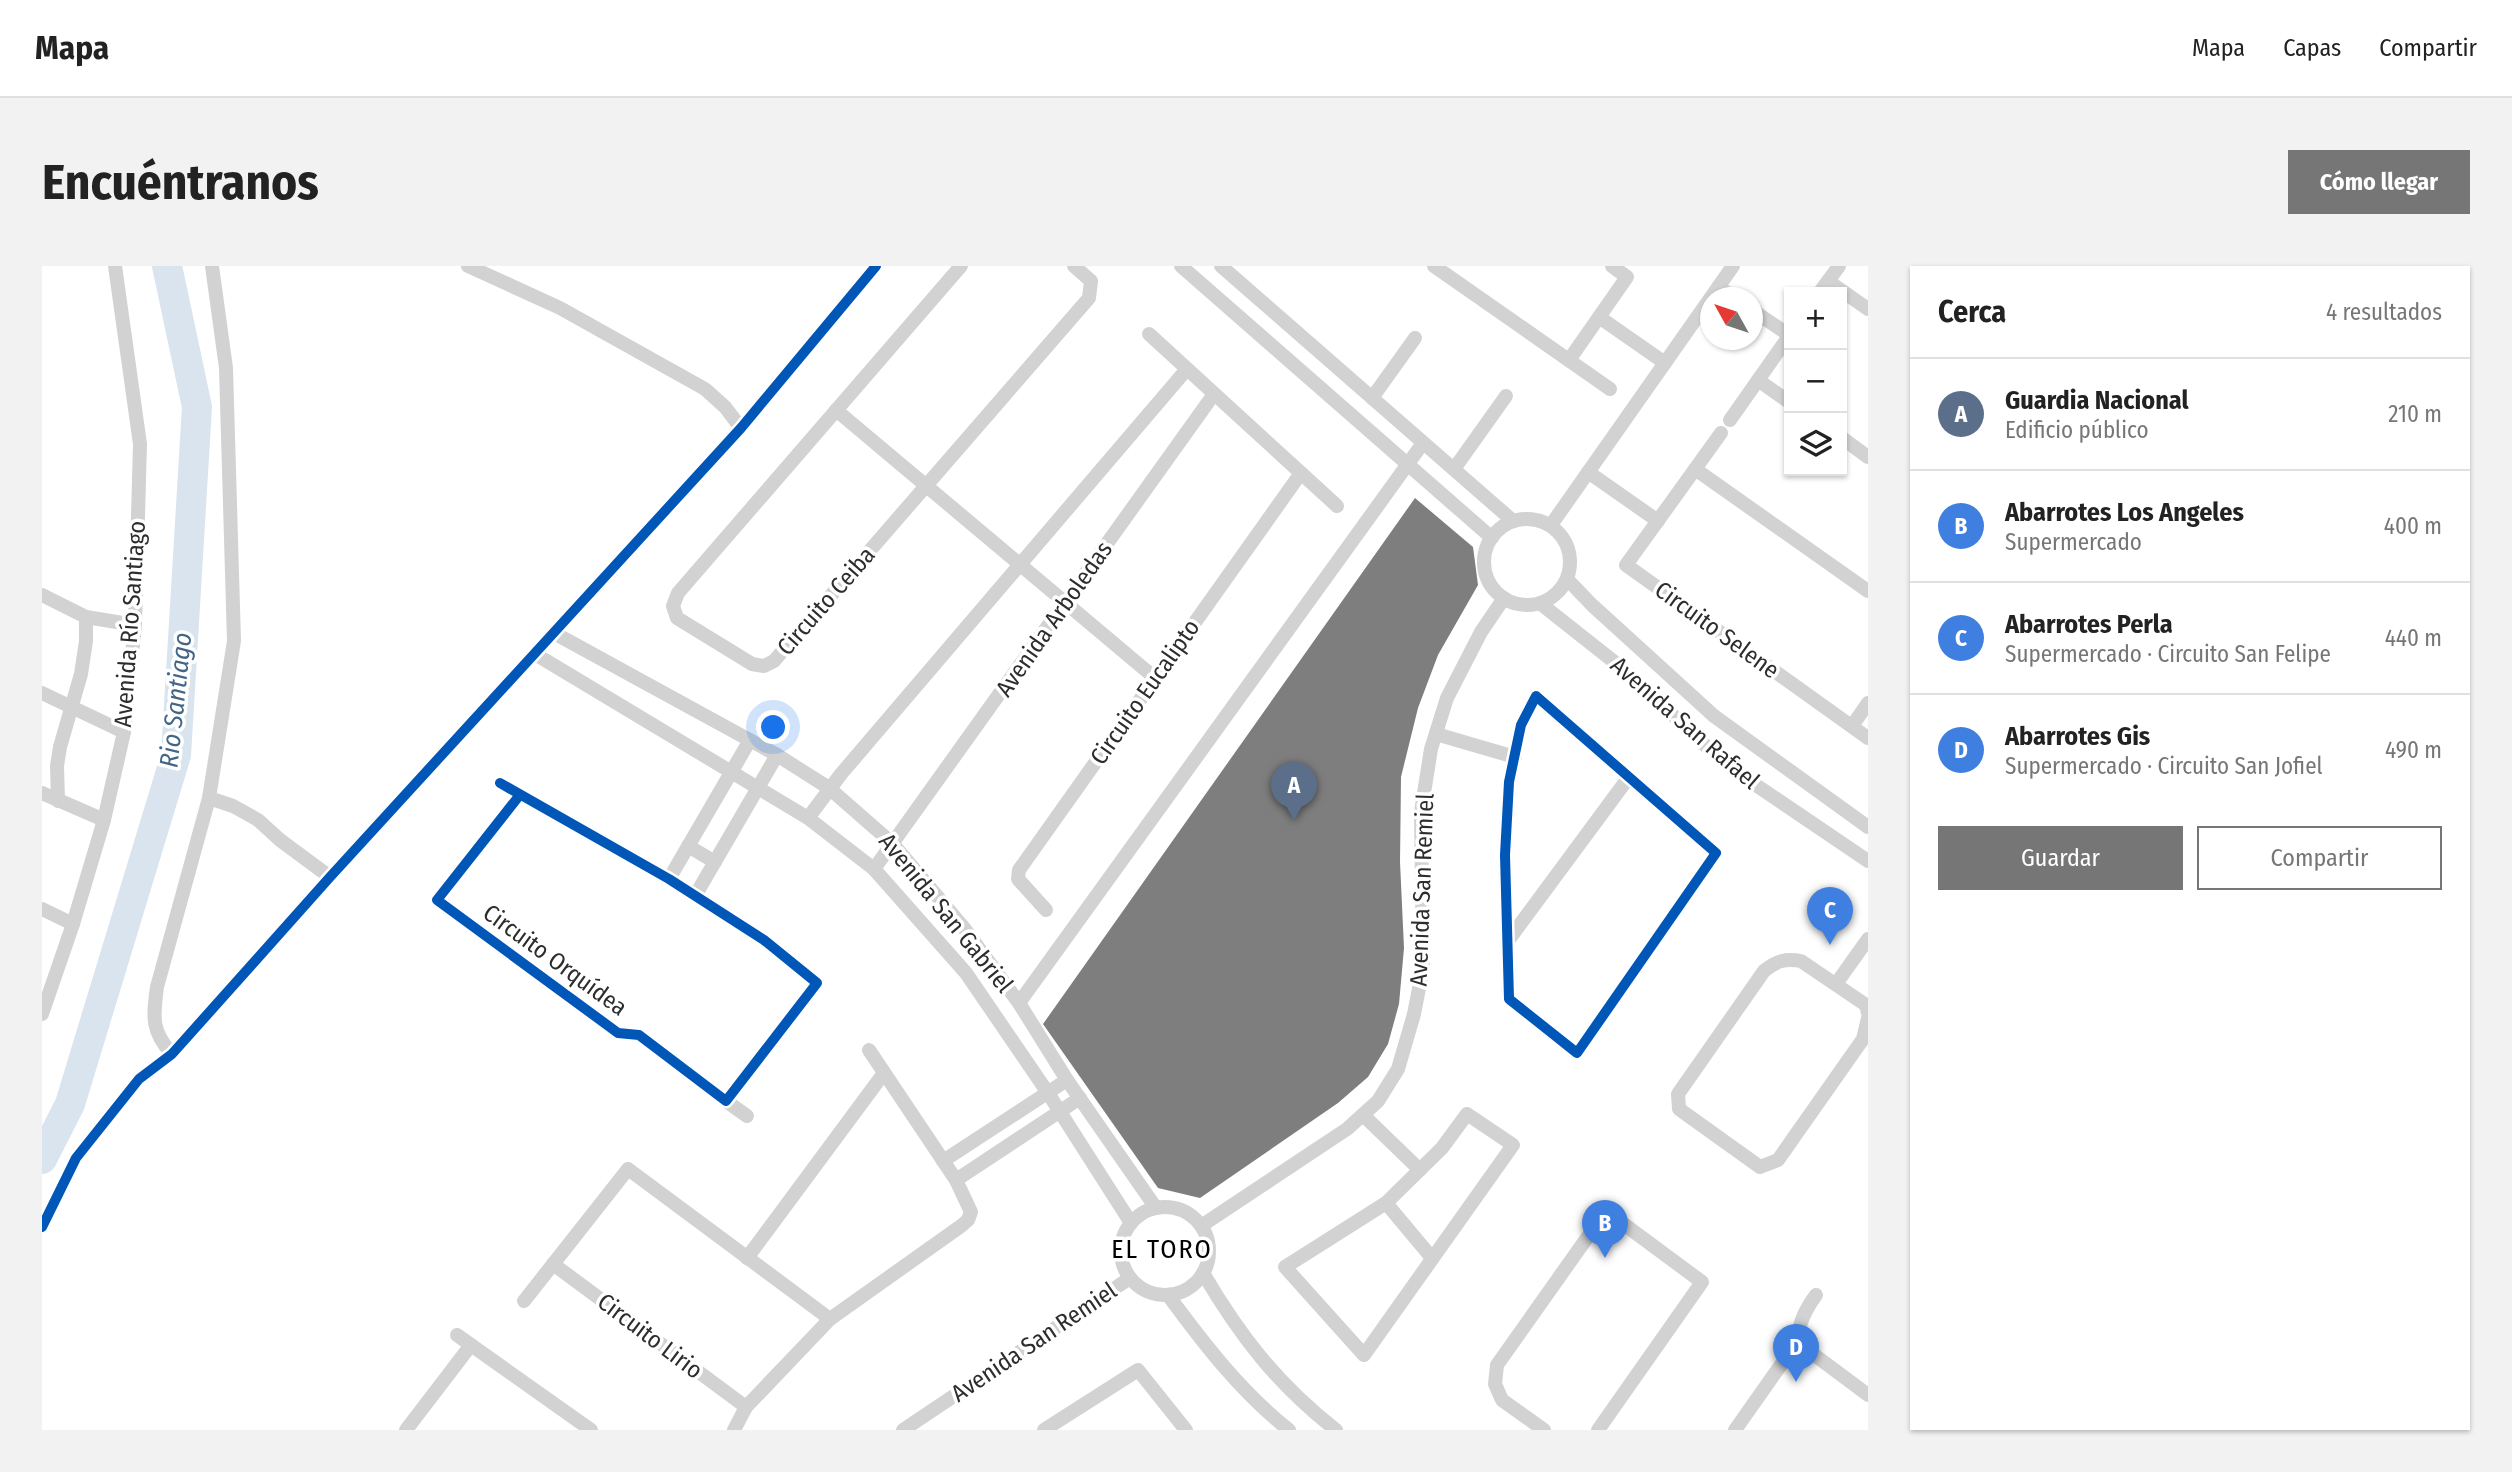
<!DOCTYPE html>
<html lang="es">
<meta charset="utf-8">
<style>
:root{--surface:#fff;--page:#f2f2f2;--text:#222;--muted:#767676;--line:#e0e0e0;--accent:#767676}
body{margin:0;font-family:"Fira Sans Condensed",sans-serif;background:var(--page);color:var(--text)}
.controls{position:absolute;right:21px;top:21px;display:grid;overflow:hidden;border-radius:0px;box-shadow:0 2px 5px #0004}
.controls button{width:63px;height:63px;display:grid;place-items:center;padding:0;border:0;border-bottom:2px solid var(--line);background:var(--surface);color:var(--text);font:35px sans-serif}
.compass{position:absolute;left:1658px;top:21px;width:63px;height:63px;border-radius:50%;background:var(--surface);box-shadow:0 2px 5px #0004;rotate:310deg}
.you{position:absolute;left:732px;top:462px;width:24px;height:24px;margin:-18px;border:5px solid #fff;border-radius:50%;background:#1a73e8;box-shadow:0 0 0 10px #1a73e833}
.badge{display:grid;place-items:center;width:46px;height:46px;border-radius:50%;background:var(--accent);color:#fff;font-size:23px;font-weight:700}
.pin{position:absolute;translate:-50% -58px;filter:drop-shadow(0 2px 4px #0008)}
.pin::after{content:'';position:absolute;top:37px;width:24px;height:21px;background:inherit;clip-path:polygon(0 0,100% 0,50% 100%)}
.list{margin:0;padding:0;list-style:none}
h2{display:flex;justify-content:space-between;align-items:center;height:91px;margin:0;padding:0 28px;font-size:30px}
h2 small{font-size:23px;font-weight:400;color:var(--muted)}
.list li{display:grid;grid-template-columns:46px 1fr auto;gap:21px;align-items:center;box-sizing:border-box;height:112px;padding:0 28px;border-top:2px solid var(--line)}
.list b{display:block;font-size:26px;white-space:nowrap}
.list p{margin:0;font-size:23px;white-space:nowrap;color:var(--muted)}
.list em{font-size:23px;font-style:normal;color:var(--muted)}
.actions{display:flex;gap:14px;padding:21px 28px}
.actions a{flex:1;padding:16px 0;border:2px solid var(--accent);border-radius:0px;text-align:center;font-size:24px;color:var(--accent)}
.actions .main{background:var(--accent);color:#fff}
.icon{flex:none;width:38px;height:38px;fill:none;stroke:currentColor;stroke-width:2;stroke-linecap:round;stroke-linejoin:round}
.map{position:relative;flex:none;width:1826px;height:1164px;overflow:hidden;border-radius:0px}
header{display:flex;align-items:center;gap:42px;box-sizing:border-box;height:98px;padding:0 35px;background:var(--surface);border-bottom:2px solid var(--line)}
header strong{font-size:33px}
nav{display:flex;gap:38px;margin-inline-start:auto;font-size:24px}
.intro{display:flex;align-items:center;justify-content:space-between;box-sizing:border-box;height:168px;padding:0 42px}
h1{margin:0;font-size:49px}
.button{padding:18px 32px;border-radius:0px;background:var(--accent);color:#fff;font-size:24px;font-weight:700}
main{display:flex;gap:42px;padding:0 42px}
aside{flex:1;background:var(--surface);border-radius:0px;box-shadow:0 2px 5px #0004}
.map>svg:first-child{display:block}
.lines{fill:none;stroke-linecap:round;stroke-linejoin:round}
.river{stroke:#d9e4ef;stroke-width:30}
.building{fill:#7e7e7e}
.street{stroke:#d2d2d2;stroke-width:14}
.cycleway-casing{stroke:#fff;stroke-width:15}
.cycleway{stroke:#0057b8;stroke-width:10}
.labels{text-anchor:middle;dominant-baseline:central;stroke-width:7;stroke-linejoin:round;paint-order:stroke}
.street-label{font-size:24px;fill:#2d2d2d;stroke:#fff}
.water-label{font-size:26px;font-style:italic;fill:#436687;stroke:#fff}
.neighbourhood-label{font-size:26px;letter-spacing:2px;fill:#000;stroke:#fff}
</style>
<header>
<strong>Mapa</strong>
<nav><a>Mapa</a><a>Capas</a><a>Compartir</a></nav>
</header>
<div class="intro"><h1>Encuéntranos</h1><a class="button">Cómo llegar</a></div>
<main>
<div class="map">
<svg width="1826" height="1164" viewBox="0 0 1826 1164">
<rect width="100%" height="100%" fill="#fff"/>
<g class="lines">
<!-- river -->
<path class="river" d="M0,893L28,838L134,489L155,141L125,0"/>
</g>
<!-- building -->
<path class="building" d="M1373,232L1431,281L1436,319L1396,389L1376,442L1359,511L1358,596L1362,682L1357,738L1346,778L1326,811L1296,837L1158,932L1116,922L1001,758Z"/>
<g class="lines">
<!-- street -->
<g class="street">
<path d="M426,0L518,42L663,123L683,141L699,162"/>
<path d="M919,0L636,327L631,340L635,352L710,398L722,400L732,395L1047,32L1049,15L1032,0"/>
<path d="M1139,0L1450,272"/>
<path d="M1179,0L1471,255"/>
<path d="M1392,0L1568,123"/>
<path d="M1786,15L1826,43"/>
<path d="M1676,21L1693,32"/>
<path d="M1778,26L1797,0"/>
<path d="M1710,44L1747,69"/>
<path d="M1557,51L1623,97"/>
<path d="M1527,94L1585,11L1570,0"/>
<path d="M1716,114L1747,136"/>
<path d="M1330,132L1373,72"/>
<path d="M794,144L1113,412"/>
<path d="M1688,154L1747,70"/>
<path d="M1679,167L1584,299L1826,472"/>
<path d="M1800,172L1826,191"/>
<path d="M1412,203L1464,130"/>
<path d="M1653,203L1826,325"/>
<path d="M1546,206L1616,255"/>
<path d="M1259,207L1295,240"/>
<circle cx="1485" cy="296" r="43"/>
<path d="M1509,259L1691,0"/>
<path d="M1525,313L1550,339L1672,450L1826,561"/>
<path d="M0,329L44,351L93,359"/>
<path d="M1499,338L1585,406L1658,475L1699,509L1826,595"/>
<path d="M512,367L735,489L787,522L851,578L922,662L977,737L1025,814L1114,942"/>
<path d="M493,388L766,552L832,603L924,707L1006,827L1089,957"/>
<path d="M0,427L82,466"/>
<path d="M1494,430L1674,587L1535,787L1467,733L1463,589L1467,516L1479,459Z"/>
<path d="M1810,460L1826,437"/>
<path d="M1394,468L1473,491"/>
<path d="M458,517L627,613L722,674L775,717L684,835L597,769L576,767L395,634L477,530"/>
<path d="M0,527L62,554"/>
<path d="M167,532L191,540L216,554L238,574L288,611"/>
<path d="M16,535L15,500L18,481L39,408L44,375V351"/>
<path d="M766,552L799,508L1145,103"/>
<path d="M646,580L673,596"/>
<path d="M832,603L1172,128"/>
<path d="M627,613L708,474"/>
<path d="M653,630L735,489"/>
<path d="M0,643L31,658"/>
<path d="M1004,644L976,613L977,604L1259,207L1107,68"/>
<path d="M1465,676L1587,511"/>
<path d="M1794,718L1826,673"/>
<path d="M977,737L1381,177"/>
<path d="M1826,747L1824,739L1759,695C1744,692 1734,695 1722,705L1636,828L1637,843L1718,901L1736,894L1821,773L1826,752"/>
<path d="M0,748L31,658L62,554L82,466L93,359L98,178L73,0"/>
<path d="M130,788C109,765 111,751 115,721L167,532L192,375L184,102L170,0"/>
<path d="M684,835L705,850"/>
<path d="M1425,848L1471,879L1322,1089L1243,1001L1344,937L1400,882Z"/>
<path d="M1321,849L1378,904"/>
<path d="M901,895L1025,814"/>
<path d="M914,914L1038,832"/>
<path d="M1344,937L1390,992"/>
<circle cx="1123" cy="985" r="44"/>
<path d="M1159,960L1305,863L1336,835L1356,803L1372,748L1381,702L1379,546L1389,483L1405,432L1439,366L1462,332"/>
<path d="M0,961L34,892L97,813L130,788L288,611L699,162L834,0"/>
<path d="M705,992L842,807"/>
<path d="M511,998L704,1141"/>
<path d="M1161,1007C1198,1070 1236,1119 1294,1164"/>
<path d="M1126,1029C1162,1078 1199,1126 1247,1164"/>
<path d="M482,1035L586,903L788,1053"/>
<path d="M415,1069L429,1079"/>
<path d="M1755,1076L1826,1129"/>
<path d="M364,1164L429,1079L549,1164"/>
<path d="M692,1164L704,1141L788,1053L919,960L926,954L929,946L914,914L827,784"/>
<path d="M861,1164L1088,1012"/>
<path d="M1002,1164L1096,1104L1144,1164"/>
<path d="M1502,1164L1460,1134L1453,1118L1455,1099L1564,945L1660,1016L1556,1164"/>
<path d="M1693,1164L1755,1076C1757,1057 1763,1044 1774,1029"/>
</g>
<!-- cycleway casing -->
<g class="cycleway-casing">
<g id="cycleway">
<path d="M1494,430L1674,587L1535,787L1467,733L1463,589L1467,516L1479,459Z"/>
<path d="M458,517L627,613L722,674L775,717L684,835L597,769L576,767L395,634L477,530"/>
<path d="M0,961L34,892L97,813L130,788L288,611L699,162L834,0"/>
</g>
</g>
<!-- cycleway -->
<use href="#cycleway" class="cycleway"/>
</g>
<g class="labels">
<!-- street labels -->
<g class="street-label">
<text transform="translate(784 335) rotate(-49)">Circuito Ceiba</text>
<text transform="translate(1012 353) rotate(-55)">Avenida Arboledas</text>
<text transform="translate(88 358) rotate(-86)">Avenida Río Santiago</text>
<text transform="translate(1675 364) rotate(36)">Circuito Selene</text>
<text transform="translate(1103 426) rotate(-55)">Circuito Eucalipto</text>
<text transform="translate(1643 457) rotate(41)">Avenida San Rafael</text>
<text transform="translate(1380 624) rotate(-88)">Avenida San Remiel</text>
<text transform="translate(904 647) rotate(51)">Avenida San Gabriel</text>
<text transform="translate(513 694) rotate(36)">Circuito Orquídea</text>
<text transform="translate(608 1070) rotate(37)">Circuito Lirio</text>
<text transform="translate(992 1076) rotate(-34)">Avenida San Remiel</text>
</g>
<!-- water labels -->
<g class="water-label">
<text transform="translate(134 434) rotate(-84)">Rio Santiago</text>
</g>
<!-- neighbourhood labels -->
<g class="neighbourhood-label">
<text x="1120" y="983">EL TORO</text>
</g>
</g>
</svg>
<div class="controls">
<button>+</button>
<button>−</button>
<button><svg class="icon" aria-label="layers" viewBox="0 0 24 24"><path d="M12 4l9 5-9 5-9-5zM3 14l9 5 9-5"/></svg></button>
</div>
<svg class="compass" viewBox="-18 -18 36 36"><path d="M0-13l5 13h-10z" fill="#e53935"/><path d="M0 13l5-13h-10z" fill="#767676"/></svg>
<div class="you"></div>
<div class="pin badge" style="left:1252px;top:554px;background:#5c6f8a">A</div>
<div class="pin badge" style="left:1563px;top:992px;background:#3f7fe0">B</div>
<div class="pin badge" style="left:1788px;top:679px;background:#3f7fe0">C</div>
<div class="pin badge" style="left:1754px;top:1116px;background:#3f7fe0">D</div>
</div>
<aside>
<h2>Cerca<small>4 resultados</small></h2>
<ul class="list">
<li><span class="badge" style="background:#5c6f8a">A</span><div><b>Guardia Nacional</b><p>Edificio público</p></div><em>210 m</em></li>
<li><span class="badge" style="background:#3f7fe0">B</span><div><b>Abarrotes Los Angeles</b><p>Supermercado</p></div><em>400 m</em></li>
<li><span class="badge" style="background:#3f7fe0">C</span><div><b>Abarrotes Perla</b><p>Supermercado · Circuito San Felipe</p></div><em>440 m</em></li>
<li><span class="badge" style="background:#3f7fe0">D</span><div><b>Abarrotes Gis</b><p>Supermercado · Circuito San Jofiel</p></div><em>490 m</em></li>
</ul>
<div class="actions"><a class="main">Guardar</a><a>Compartir</a></div>
</aside>
</main>
